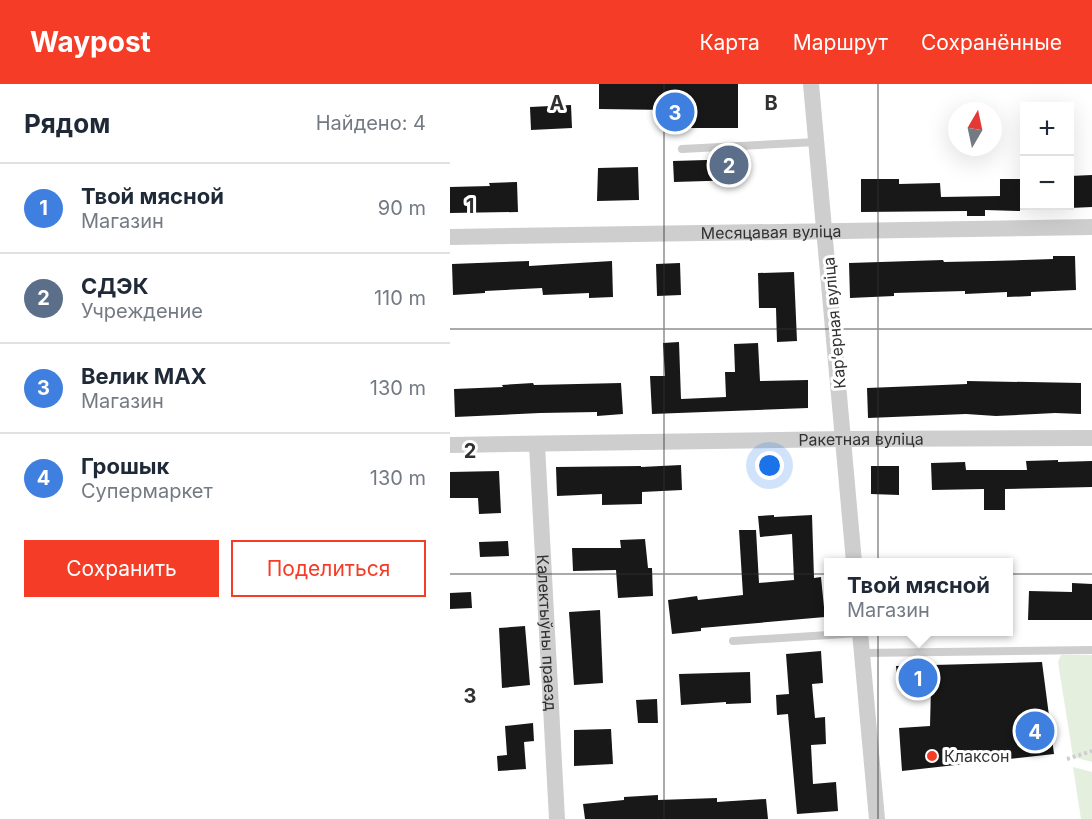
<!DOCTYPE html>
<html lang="ru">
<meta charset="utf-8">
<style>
:root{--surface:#fff;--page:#f2f2f3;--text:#1f2937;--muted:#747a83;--line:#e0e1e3;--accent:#f53c26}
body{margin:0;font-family:Inter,sans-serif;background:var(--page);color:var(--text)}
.controls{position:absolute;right:18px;top:18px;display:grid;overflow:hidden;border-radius:0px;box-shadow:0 6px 24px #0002}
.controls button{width:54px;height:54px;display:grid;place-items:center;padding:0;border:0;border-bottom:2px solid var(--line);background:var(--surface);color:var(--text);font:30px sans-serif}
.compass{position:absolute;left:498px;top:18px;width:54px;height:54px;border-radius:50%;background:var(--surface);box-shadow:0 6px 24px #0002;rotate:9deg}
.you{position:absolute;left:320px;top:382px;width:21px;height:21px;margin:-15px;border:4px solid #fff;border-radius:50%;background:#1a73e8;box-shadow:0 0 0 9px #1a73e833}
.badge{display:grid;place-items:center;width:39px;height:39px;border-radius:50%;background:var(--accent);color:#fff;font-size:20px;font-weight:700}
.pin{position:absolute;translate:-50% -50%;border:3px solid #fff;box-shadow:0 2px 6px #0006}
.popup{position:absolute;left:374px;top:474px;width:189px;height:78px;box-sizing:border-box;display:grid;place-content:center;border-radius:0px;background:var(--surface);filter:drop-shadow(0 2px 4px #0005);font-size:20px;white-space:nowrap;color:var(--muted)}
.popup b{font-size:22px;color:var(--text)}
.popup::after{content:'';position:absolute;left:50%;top:100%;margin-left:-12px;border:12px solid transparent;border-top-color:var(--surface)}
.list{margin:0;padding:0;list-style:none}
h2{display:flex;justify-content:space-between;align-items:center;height:78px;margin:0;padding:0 24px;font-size:26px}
h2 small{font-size:20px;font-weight:400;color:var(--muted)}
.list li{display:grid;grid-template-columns:39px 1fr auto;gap:18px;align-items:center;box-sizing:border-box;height:90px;padding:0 24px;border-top:2px solid var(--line)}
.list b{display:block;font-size:22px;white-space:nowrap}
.list p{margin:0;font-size:20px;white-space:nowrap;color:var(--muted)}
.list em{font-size:20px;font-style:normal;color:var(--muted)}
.actions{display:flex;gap:12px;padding:18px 24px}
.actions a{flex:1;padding:14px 0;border:2px solid var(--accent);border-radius:0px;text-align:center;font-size:21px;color:var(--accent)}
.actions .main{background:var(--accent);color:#fff}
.map{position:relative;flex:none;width:642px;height:735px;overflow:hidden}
header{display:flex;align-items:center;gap:36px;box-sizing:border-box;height:84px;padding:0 30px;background:var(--accent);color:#fff}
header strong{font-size:28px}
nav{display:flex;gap:33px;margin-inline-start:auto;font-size:21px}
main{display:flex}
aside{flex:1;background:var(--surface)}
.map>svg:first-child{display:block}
.green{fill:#e4efde}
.building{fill:#181818}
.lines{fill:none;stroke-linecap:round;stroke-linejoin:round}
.path{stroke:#cecece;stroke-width:4;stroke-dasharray:3 3;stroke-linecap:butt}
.service{stroke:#cecece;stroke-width:8}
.minor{stroke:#cecece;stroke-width:16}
.grid{fill:none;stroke:#313131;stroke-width:1.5;stroke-opacity:0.55}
.poi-dot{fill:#f53c26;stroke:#fff;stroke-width:2}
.labels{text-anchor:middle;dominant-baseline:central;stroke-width:6;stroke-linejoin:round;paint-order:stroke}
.street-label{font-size:16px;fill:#313131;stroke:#fff}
.poi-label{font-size:16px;fill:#313131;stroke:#fff;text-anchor:start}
.grid-label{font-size:20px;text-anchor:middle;font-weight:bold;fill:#313131;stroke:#fff;stroke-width:6;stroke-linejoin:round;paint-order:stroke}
</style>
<header>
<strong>Waypost</strong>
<nav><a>Карта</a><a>Маршрут</a><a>Сохранённые</a></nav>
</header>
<main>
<aside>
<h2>Рядом<small>Найдено: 4</small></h2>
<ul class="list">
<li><span class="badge" style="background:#3f7fe0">1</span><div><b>Твой мясной</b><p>Магазин</p></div><em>90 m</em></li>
<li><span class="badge" style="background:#5c6f8a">2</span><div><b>СДЭК</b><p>Учреждение</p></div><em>110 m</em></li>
<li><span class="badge" style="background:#3f7fe0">3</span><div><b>Велик МАХ</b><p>Магазин</p></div><em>130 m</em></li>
<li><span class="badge" style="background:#3f7fe0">4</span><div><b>Грошык</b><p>Супермаркет</p></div><em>130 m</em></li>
</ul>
<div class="actions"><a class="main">Сохранить</a><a>Поделиться</a></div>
</aside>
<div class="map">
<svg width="642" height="735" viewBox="0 0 642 735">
<rect width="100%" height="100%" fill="#fff"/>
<!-- green -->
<g class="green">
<path d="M611,571H642V678L623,673L608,578Z"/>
<path d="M623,683L642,688V735H631Z"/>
</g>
<!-- building -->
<g class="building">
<path d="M149,0H288V44H219V26L149,25Z"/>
<path d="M121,21L122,44L81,46L80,23Z"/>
<path d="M290,75V96L224,98L223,77Z"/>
<path d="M188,83L189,116L147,117L148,84Z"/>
<path d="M642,91V123L620,124V92Z"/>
<path d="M411,95H449V100L490,99L491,113L550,112V95H571L570,127L535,126V132H517V127L411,128Z"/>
<path d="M67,98L68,128L0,129V103L40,102L39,99Z"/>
<path d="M603,172H625L626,206L581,208V212L557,213V208L515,210V207L444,209V212L400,214L399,179L493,176L494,178L541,177L603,175Z"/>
<path d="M79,177V182L162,177L163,213L139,214V209L93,211L92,204L35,207V209L3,211L2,180Z"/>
<path d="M230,179L231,211L207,212L206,180Z"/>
<path d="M344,188L347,257L327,258L326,224H309L308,189Z"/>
<path d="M229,258L231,315L276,313L275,288H285L284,260L308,259L310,297L358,296V324L202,330L200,292H215L213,259Z"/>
<path d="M517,297L631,299V330L605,329L546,332L516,330L418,334L417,304L517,300Z"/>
<path d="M83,299L84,301L171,299L173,330L147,332V328L90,329L5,333L4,305L53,303L52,301Z"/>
<path d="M608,376V378L642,377V403L555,405V426H534V405L482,406L481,379L515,378L516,386H577L576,377Z"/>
<path d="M231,381L232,406L192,408V420L152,421V410L107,412L106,383L191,382V383Z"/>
<path d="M421,382H449V411L421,410Z"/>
<path d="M49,387L51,429L29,430L28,414H0V388Z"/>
<path d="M324,431V433L362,431L364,494L371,493L375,533L251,544V547L222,550L218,516L247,512L248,516L293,511L289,446H306L309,499L344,496L342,450L310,453L308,432Z"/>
<path d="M195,455L198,484H202L203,512L168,514L166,486L123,487L122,464H171L170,456Z"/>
<path d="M58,457L59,472L30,473L29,458Z"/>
<path d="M622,499L642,500V536H578L579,507L622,508Z"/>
<path d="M21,508L22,524L0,525V509Z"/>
<path d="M150,526L153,599L124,601L119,528Z"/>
<path d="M75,542L80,601L52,604L49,544Z"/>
<path d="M371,567L373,599L362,600L365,634L375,633L376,660L361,661L363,700L386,698L388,727L347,730L338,630L327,631L326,611L339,610L336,570Z"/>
<path d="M592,578L604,670L452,687L449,644L480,642L481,603H448L446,582Z"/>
<path d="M300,588L301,619L276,620V618L231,621L229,590Z"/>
<path d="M207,615L208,639H188L186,616Z"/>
<path d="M83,639L84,657L74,658L76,685L48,687L47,672L57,671L55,642Z"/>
<path d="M161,645L163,680L124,682V646Z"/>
<path d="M208,711V716L267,714V718L316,715L318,735H135L133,720L174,716V713Z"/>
</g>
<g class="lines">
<!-- path -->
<path class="path" d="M617,675L642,667"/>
<!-- service -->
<g class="service">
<path d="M232,65L367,58"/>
<path d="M283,557L410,549"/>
<path d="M412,569L642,566"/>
</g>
<!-- minor -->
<g class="minor">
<path d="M361,0L404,478"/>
<path id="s1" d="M0,153L642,143"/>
<path id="s2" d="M0,361L394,355L642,354"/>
<path id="s3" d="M87,361L107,735"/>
<path d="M410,548L427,735"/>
</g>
</g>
<!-- grid -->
<path class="grid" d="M214,0V735M428,0V735M0,245H642M0,490H642"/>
<!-- markers -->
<circle class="poi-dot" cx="482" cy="672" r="6"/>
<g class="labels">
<!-- street labels -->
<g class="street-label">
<text stroke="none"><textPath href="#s1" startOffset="321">Месяцавая вуліца</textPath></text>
<text transform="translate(384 239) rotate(-95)">Карʼерная вуліца</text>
<text stroke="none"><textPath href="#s2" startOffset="411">Ракетная вуліца</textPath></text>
<text stroke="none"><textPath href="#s3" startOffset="188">Калектыўны праезд</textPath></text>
</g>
<!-- poi labels -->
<g class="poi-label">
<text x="494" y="672">Клаксон</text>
</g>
</g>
<g class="grid-label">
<text x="107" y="26">A</text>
<text x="321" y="26">B</text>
<text x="20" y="129">1</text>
<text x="20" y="374">2</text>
<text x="20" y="619">3</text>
</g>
</svg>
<div class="controls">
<button>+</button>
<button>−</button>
</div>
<svg class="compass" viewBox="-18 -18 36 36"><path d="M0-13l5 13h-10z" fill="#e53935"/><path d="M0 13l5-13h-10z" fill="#747a83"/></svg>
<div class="you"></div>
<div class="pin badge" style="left:468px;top:594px;background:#3f7fe0">1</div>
<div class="popup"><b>Твой мясной</b>Магазин</div>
<div class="pin badge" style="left:279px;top:81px;background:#5c6f8a">2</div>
<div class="pin badge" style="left:225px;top:28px;background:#3f7fe0">3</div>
<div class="pin badge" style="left:585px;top:647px;background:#3f7fe0">4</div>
</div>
</main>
